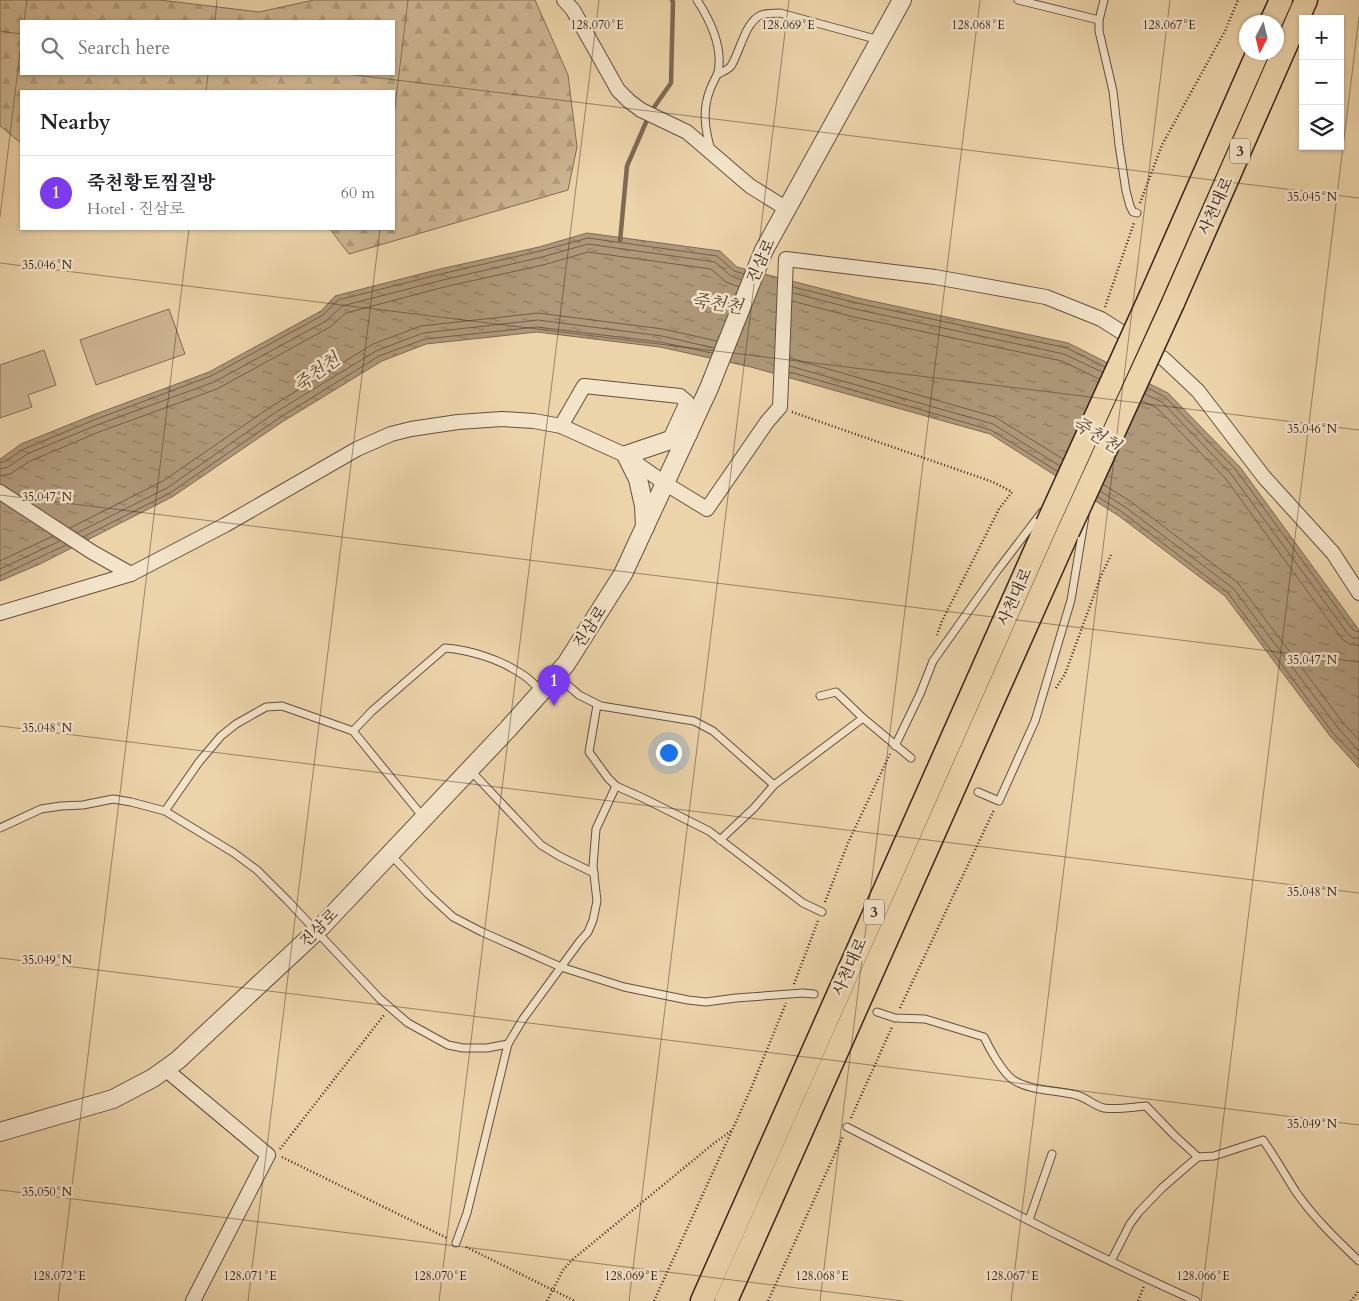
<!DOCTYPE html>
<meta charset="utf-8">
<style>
:root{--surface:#fff;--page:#f2f2f2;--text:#202124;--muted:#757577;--line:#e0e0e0;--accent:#7c3aed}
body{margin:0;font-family:Cardo,"Noto Serif KR",serif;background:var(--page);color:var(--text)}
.controls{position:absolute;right:15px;top:15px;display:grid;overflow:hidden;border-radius:0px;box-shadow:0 1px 4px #0004}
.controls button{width:45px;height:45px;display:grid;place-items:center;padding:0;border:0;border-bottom:1px solid var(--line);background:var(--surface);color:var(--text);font:25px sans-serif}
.compass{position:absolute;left:1239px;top:15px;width:45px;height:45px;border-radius:50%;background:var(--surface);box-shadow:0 1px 4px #0004;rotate:187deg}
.you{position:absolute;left:668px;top:752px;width:18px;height:18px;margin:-12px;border:4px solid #fff;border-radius:50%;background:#1a73e8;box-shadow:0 0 0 8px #1a73e833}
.badge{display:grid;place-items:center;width:32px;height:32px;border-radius:50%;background:var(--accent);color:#fff;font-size:16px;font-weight:700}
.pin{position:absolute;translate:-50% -41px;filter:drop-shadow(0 1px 2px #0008)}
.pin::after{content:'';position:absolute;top:26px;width:18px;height:15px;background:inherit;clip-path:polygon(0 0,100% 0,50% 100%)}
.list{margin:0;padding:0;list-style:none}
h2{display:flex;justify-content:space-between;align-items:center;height:65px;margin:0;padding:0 20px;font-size:21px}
h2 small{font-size:16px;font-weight:400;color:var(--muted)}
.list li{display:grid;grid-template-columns:32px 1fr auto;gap:15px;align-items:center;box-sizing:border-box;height:75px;padding:0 20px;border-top:1px solid var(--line)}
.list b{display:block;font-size:19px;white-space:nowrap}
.list p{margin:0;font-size:16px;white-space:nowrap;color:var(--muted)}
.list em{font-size:16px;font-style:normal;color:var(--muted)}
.icon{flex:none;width:28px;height:28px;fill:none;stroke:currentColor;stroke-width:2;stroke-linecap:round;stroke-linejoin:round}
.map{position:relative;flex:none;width:1359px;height:1301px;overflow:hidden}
.search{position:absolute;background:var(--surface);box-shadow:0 1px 4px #0004;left:20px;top:20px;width:375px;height:55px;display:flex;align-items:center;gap:12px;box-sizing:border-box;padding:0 18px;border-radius:0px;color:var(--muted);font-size:19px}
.panel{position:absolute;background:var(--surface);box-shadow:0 1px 4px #0004;left:20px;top:90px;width:375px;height:140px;border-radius:0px}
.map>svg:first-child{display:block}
.forest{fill:url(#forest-firs);stroke:#816c56;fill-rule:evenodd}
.garden{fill:#cdb692;stroke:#816c56}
.water{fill:url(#water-ripples);stroke:#7e6953}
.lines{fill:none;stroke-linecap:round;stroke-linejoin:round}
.shore{stroke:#725e4a;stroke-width:1}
.stream{stroke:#7e6953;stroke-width:4.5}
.service-casing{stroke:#634f3f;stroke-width:9}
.minor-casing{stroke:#634f3f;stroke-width:16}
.tertiary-casing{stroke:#634f3f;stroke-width:20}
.primary-casing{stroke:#35231b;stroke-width:25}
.path{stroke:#35231b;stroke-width:2.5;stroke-dasharray:1 2.5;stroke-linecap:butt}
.service{stroke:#f3e3c8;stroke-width:7}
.minor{stroke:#f3e3c8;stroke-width:14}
.tertiary{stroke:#f3e3c8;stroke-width:18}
.primary{stroke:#ecd4aa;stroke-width:22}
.primary-bridge-casing{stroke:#35231b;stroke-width:25;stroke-linecap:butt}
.primary-bridge{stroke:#ecd4aa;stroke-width:22}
.ticks{fill:none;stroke:#35231b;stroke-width:1;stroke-opacity:0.45}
.labels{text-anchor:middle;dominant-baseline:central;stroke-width:5;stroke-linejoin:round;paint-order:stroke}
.shield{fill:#f3e3c8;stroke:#6e5d4f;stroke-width:1}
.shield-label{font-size:15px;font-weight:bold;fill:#35231b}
.street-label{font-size:16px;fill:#35231b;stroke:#f3e3c8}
.water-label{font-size:18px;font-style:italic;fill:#594637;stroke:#f3e3c8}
.ticks-label{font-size:12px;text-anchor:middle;fill:#35231b;stroke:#f3e3c8;stroke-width:5;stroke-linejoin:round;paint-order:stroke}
</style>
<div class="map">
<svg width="1359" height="1301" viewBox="0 0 1359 1301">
<defs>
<pattern id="forest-firs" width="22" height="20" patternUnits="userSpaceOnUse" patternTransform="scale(1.25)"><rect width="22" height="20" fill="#cdb692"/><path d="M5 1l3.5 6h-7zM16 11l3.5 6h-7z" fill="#b19c7d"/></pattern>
<pattern id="water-ripples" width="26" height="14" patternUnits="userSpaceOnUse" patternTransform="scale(1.25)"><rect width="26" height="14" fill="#ae9879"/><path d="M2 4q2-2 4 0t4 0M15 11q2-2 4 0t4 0" fill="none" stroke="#8e7c62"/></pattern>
</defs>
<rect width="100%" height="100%" fill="#ecd4aa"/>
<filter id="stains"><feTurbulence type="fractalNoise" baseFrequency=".004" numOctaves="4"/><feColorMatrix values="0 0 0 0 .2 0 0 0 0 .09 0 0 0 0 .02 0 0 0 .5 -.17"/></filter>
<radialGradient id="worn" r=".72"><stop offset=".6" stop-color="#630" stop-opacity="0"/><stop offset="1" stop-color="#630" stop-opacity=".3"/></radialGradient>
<!-- forest -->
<path class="forest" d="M0,0H160L259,12L314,0H535L568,75L577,147L568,190L349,254L330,229H394V91H21V143L0,126ZM21,21H394V74H21Z"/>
<!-- garden -->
<g class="garden">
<path d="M169,309L185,354L96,385L80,340Z"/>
<path d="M44,350L56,385L28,395L32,407L0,418V365Z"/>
</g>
<!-- water -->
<path class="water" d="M587,233L720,251L737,267L858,298L1068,343L1168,393L1240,467L1359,630V768L1330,736L1225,596L1119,516L990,434L751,367L660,347L537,332L426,344L382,361L282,422L172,497L40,564L0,581V459L21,444L93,415L209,372L321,311L335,296L440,269L539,247Z"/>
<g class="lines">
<!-- shore -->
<g class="shore">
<path d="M793,287L857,303L1067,348L1105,367"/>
<path d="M793,293L855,309L1064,354L1102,372"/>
<path d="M792,301L854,317L1062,361L1099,379"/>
<path d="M790,358L995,417L1063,459"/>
<path d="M790,366L993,424L1060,466"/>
<path d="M790,372L991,430L1057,471"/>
<path d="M1148,388L1165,397L1236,470L1353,630L1359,632"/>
<path d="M1145,394L1162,402L1231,474L1348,634L1353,638H1359"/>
<path d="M1142,401L1157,408L1226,479L1342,639L1350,644L1359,646"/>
<path d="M0,462H4L24,449L94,420L211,376L323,315L338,300L441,274L540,251L588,238L717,256L734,271L744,274"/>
<path d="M0,469L8,467L27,454L97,425L214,382L326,321L342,306L443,280L542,257L588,244L715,262L731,276L741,280"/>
<path d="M0,476L10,474L30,461L99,432L217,389L330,327L346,313L444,287L543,265L588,252L711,269L726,282L739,287"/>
<path d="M1104,485L1130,501L1238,583L1344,724L1359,740"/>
<path d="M1100,491L1125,507L1233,588L1338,728L1359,751"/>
<path d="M1098,497L1122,512L1228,593L1333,733L1359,760"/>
<path d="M70,528L163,481L272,406L373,344L421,326L538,313L663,329L717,341"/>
<path d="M77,533L167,488L276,412L376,351L423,333L538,320L662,336L714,348"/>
<path d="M83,537L170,493L279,418L379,356L425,339L537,327L660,342L712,353"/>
<path d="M0,561L53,536"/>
<path d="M0,569L60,541"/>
<path d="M0,576L66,545"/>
</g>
<!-- stream -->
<path class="stream" d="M620,241L627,166L650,113L671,83L673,2L672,0"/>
<!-- service casing -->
<g class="service-casing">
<g id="service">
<path d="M697,0C710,20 723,48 718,72C716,78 712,84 710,90C702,110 705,130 711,150"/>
<path d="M1018,0L1099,20"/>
<path d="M1104,0L1099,20V31L1113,91L1119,145L1126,191L1130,206L1133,212L1137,213"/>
<path d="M718,74C722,72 728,70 731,66C740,52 745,22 761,15C767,13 774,13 780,13L879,40"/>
<path d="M556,675L579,695L601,706L694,721L713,731L774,785"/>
<path d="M820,696L836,692L863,718L911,758"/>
<path d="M597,705L589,752L608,778L616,786L643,798L709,831L803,903L822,912"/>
<path d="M353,731L372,711L445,648C470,650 499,659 520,673C528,677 535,685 541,691"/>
<path d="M895,746L920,694L933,661L997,571L1042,512"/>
<path d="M471,771L541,845L559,856L594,873"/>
<path d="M978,792L999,801L1035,721L1071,600L1085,516"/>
<path d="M165,811L199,762L221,736L236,724L266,707L282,706L353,731L423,817"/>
<path d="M0,828L41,809L61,806L83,805L113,799L131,802L165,811L234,853L257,870L288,901L380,999L408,1023L448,1045L463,1048H487L508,1044"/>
<path d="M720,840L754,808L774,785L863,718"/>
<path d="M390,854L428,894L453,917L482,932L561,967L624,987L688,1000L706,1002L736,998L803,993L814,994"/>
<path d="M877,1012L895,1018L925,1019L984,1037C990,1050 1002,1071 1012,1079C1028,1091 1057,1090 1076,1095C1086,1097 1094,1106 1104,1108C1118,1110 1132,1107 1146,1106L1175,1136L1198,1157"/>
<path d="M847,1127C963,1186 1077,1248 1196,1301"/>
<path d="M1029,1220L1052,1154"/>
<path d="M456,1243L467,1213L508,1044L523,1019L580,941L588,932L593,920L597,901L593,866L596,829L616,786"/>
<path d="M1111,1261L1130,1224L1139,1212L1162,1188L1186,1167L1198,1157L1214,1156L1263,1140C1275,1157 1285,1175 1296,1192C1314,1218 1337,1240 1359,1261"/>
</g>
</g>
<!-- minor casing -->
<g class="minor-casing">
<g id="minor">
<path d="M564,0L573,10L618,90L629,101L641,110L687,132L750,186L787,209"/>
<path d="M561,426L584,386L680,396L687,402L669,441"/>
<path d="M0,492L92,552L131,574"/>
<path d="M0,613L131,574L225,525L357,449L391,434L411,429L458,422L502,419L534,421L561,426L623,454L666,484L707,509L767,422L780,407L786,259L935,277L1046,297L1101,319L1164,359L1198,391L1264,477L1333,553L1359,593"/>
<path d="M165,1069L268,1155L193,1301"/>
</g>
</g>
<!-- tertiary casing -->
<g class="tertiary-casing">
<g id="tertiary">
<path d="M645,527L644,506L638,479L626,455L688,434"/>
<path d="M0,1132L113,1099L153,1078L178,1060L321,927L508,729L566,664L623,574L709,388L764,250L902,0"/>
</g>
</g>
<!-- primary casing -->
<g class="primary-casing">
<g id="primary">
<path d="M1271,22L1281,0"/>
<path d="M1151,295L1258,52"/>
<path d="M1173,303L1306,0"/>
<path d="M702,1301L1047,524"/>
<path d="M726,1301L1068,532"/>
</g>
</g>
<!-- path -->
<g class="path">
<path d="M1140,203L1162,145L1225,31L1238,0"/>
<path d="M1105,307L1134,223"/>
<path d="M792,412L993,482L1012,492L999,509L942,621L937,635"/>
<path d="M1056,688L1065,674L1101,576L1111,555"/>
<path d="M825,902L848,843L890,754"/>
<path d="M794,984L818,921"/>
<path d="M900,1008L994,810"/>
<path d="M851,1118L892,1027"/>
<path d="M280,1149L384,1015"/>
<path d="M282,1157L447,1238"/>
<path d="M466,1247L575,1301"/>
<path d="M547,1301L563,1270L572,1260L713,1144L731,1131"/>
<path d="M654,1301L750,1091L786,1003"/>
<path d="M768,1301L843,1136"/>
<path d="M1138,1301L1144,1286"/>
<path d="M1351,1301L1359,1290"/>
</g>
<!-- service -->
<use href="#service" class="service"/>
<!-- minor -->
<use href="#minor" class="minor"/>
<!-- tertiary -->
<use href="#tertiary" class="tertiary"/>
<!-- primary -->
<use href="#primary" class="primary"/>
<!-- primary-bridge casing -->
<g class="primary-bridge-casing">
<g id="primary-bridge">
<path d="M1047,524L1151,295"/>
<path d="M1068,532L1173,303"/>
</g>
</g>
<!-- primary-bridge -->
<use href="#primary-bridge" class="primary-bridge"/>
</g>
<!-- ticks -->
<path class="ticks" d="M24,21L27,0M215,21L217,0M0,31L21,34M347,74L1359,198M206,91L208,74M394,115L408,0M0,217L21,44M0,263L1359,430M0,495L1359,662M0,726L1359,893M0,958L1359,1125M0,1190L903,1301M58,1301L189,229M248,1301L380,229M439,1301L599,0M629,1301L789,0M820,1301L980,0M1011,1301L1170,0M1201,1301L1359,17"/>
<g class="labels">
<!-- shield labels -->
<g class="shield">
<rect x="1230" y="138.5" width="20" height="25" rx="4"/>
<rect x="864" y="899.5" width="20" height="25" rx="4"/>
</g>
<g class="shield-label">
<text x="1240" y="151">3</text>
<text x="874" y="912">3</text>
</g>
<!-- street labels -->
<g class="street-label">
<text transform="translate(1216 206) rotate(-66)">사천대로</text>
<text transform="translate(761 261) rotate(-66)">진삼로</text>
<text transform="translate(1015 597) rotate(-66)">사천대로</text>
<text transform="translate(590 627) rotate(-57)">진삼로</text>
<text transform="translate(319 928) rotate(-45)">진삼로</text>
<text transform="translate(850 967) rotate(-66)">사천대로</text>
</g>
<!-- water labels -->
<g class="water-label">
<text transform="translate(717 304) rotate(8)">죽천천</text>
<text transform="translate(317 373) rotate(-37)">죽천천</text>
<text transform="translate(1096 435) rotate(31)">죽천천</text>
</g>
</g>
<g class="ticks-label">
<text x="597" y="29">128.070°E</text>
<text x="788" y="29">128.069°E</text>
<text x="978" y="29">128.068°E</text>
<text x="1169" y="29">128.067°E</text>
<text x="1312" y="201">35.045°N</text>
<text x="47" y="269">35.046°N</text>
<text x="1312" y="433">35.046°N</text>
<text x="47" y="501">35.047°N</text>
<text x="1312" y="664">35.047°N</text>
<text x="47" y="732">35.048°N</text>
<text x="1312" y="896">35.048°N</text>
<text x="47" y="964">35.049°N</text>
<text x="1312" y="1128">35.049°N</text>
<text x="47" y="1196">35.050°N</text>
<text x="59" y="1280">128.072°E</text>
<text x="250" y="1280">128.071°E</text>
<text x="440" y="1280">128.070°E</text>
<text x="631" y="1280">128.069°E</text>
<text x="822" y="1280">128.068°E</text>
<text x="1012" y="1280">128.067°E</text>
<text x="1203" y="1280">128.066°E</text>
</g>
<rect width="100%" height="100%" filter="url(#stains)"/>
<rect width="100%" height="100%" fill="url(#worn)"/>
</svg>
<div class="controls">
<button>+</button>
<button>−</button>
<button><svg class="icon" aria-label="layers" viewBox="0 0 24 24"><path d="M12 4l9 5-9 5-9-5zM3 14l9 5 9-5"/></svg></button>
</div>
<svg class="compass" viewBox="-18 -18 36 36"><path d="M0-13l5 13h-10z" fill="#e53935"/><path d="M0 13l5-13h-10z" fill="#757577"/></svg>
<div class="you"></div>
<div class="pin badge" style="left:554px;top:706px">1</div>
<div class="search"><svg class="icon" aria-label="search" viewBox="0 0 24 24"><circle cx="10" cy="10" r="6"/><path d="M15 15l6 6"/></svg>Search here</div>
<section class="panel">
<h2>Nearby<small></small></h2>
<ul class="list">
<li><span class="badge">1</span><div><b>죽천황토찜질방</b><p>Hotel · 진삼로</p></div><em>60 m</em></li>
</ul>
</section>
</div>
